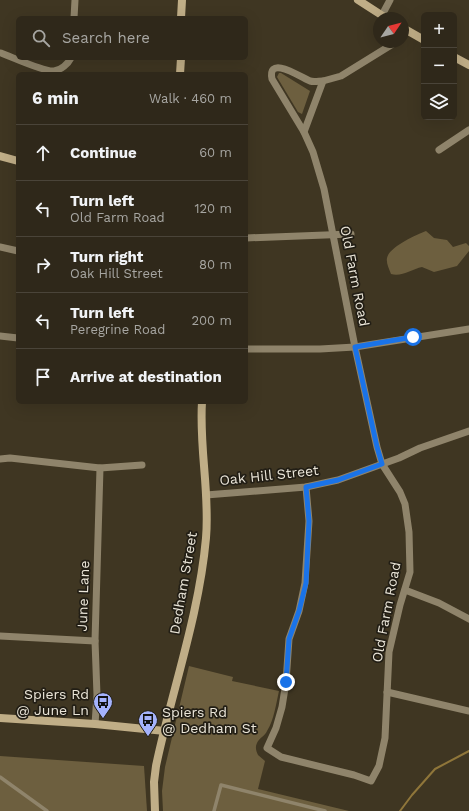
<!DOCTYPE html>
<meta charset="utf-8">
<style>
:root{--surface:#2f281a;--page:#373023;--text:#f1f3f6;--muted:#a7a6a2;--line:#4a4439}
body{margin:0;font-family:"Work Sans",sans-serif;background:var(--page);color:var(--text)}
.controls{position:absolute;right:12px;top:12px;display:grid;overflow:hidden;border-radius:6px;box-shadow:0 4px 16px #0002}
.controls button{width:36px;height:36px;display:grid;place-items:center;padding:0;border:0;border-bottom:1px solid var(--line);background:var(--surface);color:var(--text);font:20px sans-serif}
.compass{position:absolute;left:373px;top:12px;width:36px;height:36px;border-radius:50%;background:var(--surface);box-shadow:0 4px 16px #0002;rotate:55deg}
.stop{position:absolute;width:12px;height:12px;margin:-9px;border:3px solid #1a73e8;border-radius:50%;background:#fff}
.stop.end{background:#1a73e8;border-color:#fff;box-shadow:0 1px 4px #0008}
.list{margin:0;padding:0;list-style:none}
h2{display:flex;justify-content:space-between;align-items:center;height:52px;margin:0;padding:0 16px;font-size:17px}
h2 small{font-size:13px;font-weight:400;color:var(--muted)}
.list li{display:grid;grid-template-columns:26px 1fr auto;gap:12px;align-items:center;box-sizing:border-box;height:56px;padding:0 16px;border-top:1px solid var(--line)}
.list b{display:block;font-size:15px;white-space:nowrap}
.list p{margin:0;font-size:13px;white-space:nowrap;color:var(--muted)}
.list em{font-size:13px;font-style:normal;color:var(--muted)}
.icon{flex:none;width:22px;height:22px;fill:none;stroke:currentColor;stroke-width:2;stroke-linecap:round;stroke-linejoin:round}
.map{position:relative;flex:none;width:469px;height:811px;overflow:hidden}
.search{position:absolute;background:var(--surface);box-shadow:0 4px 16px #0002;left:16px;top:16px;width:232px;height:44px;display:flex;align-items:center;gap:10px;box-sizing:border-box;padding:0 14px;border-radius:6px;color:var(--muted);font-size:15px}
.panel{position:absolute;background:var(--surface);box-shadow:0 4px 16px #0002;left:16px;top:72px;width:232px;height:332px;border-radius:6px}
.map>svg:first-child{display:block}
.green{fill:#6d5f3f}
.lines{fill:none;stroke-linecap:round;stroke-linejoin:round}
.stream{stroke:#8f763a;stroke-width:2}
.lane{stroke:#8f846b;stroke-width:3.5}
.street{stroke:#8f846b;stroke-width:7}
.secondary{stroke:#c0ae87;stroke-width:8}
.route{stroke:#1a73e8;stroke-width:5}
.labels{text-anchor:middle;dominant-baseline:central;stroke-width:3.5;stroke-linejoin:round;paint-order:stroke}
.street-label{font-size:14px;fill:#eae5d8;stroke:#221e15}
.poi-label{font-size:14px;fill:#eae5d8;stroke:#221e15;text-anchor:end}
</style>
<div class="map">
<svg width="469" height="811" viewBox="0 0 469 811">
<rect width="100%" height="100%" fill="#3f3622"/>
<!-- green -->
<g class="green">
<path d="M279,73H281L310,91L302,114L298,112L277,77Z"/>
<path d="M426,231L434,238L447,240L453,247L466,243L469,246V251L457,266L434,272L422,267C412,269 402,277 391,274C389,269 386,263 387,258C389,247 416,235 426,231Z"/>
<path d="M189,666L233,677L232,681L279,691C276,704 274,720 267,731C265,736 259,738 257,743C255,747 256,751 258,755L265,761L258,789L349,811H163L162,791L165,767Z"/>
<path d="M0,756L144,766L147,811H0Z"/>
</g>
<g class="lines">
<!-- stream -->
<path class="stream" d="M400,811L412,795L435,769L469,751"/>
<!-- lane -->
<g class="lane">
<path d="M0,777L47,811"/>
<path d="M214,811L221,785L325,811"/>
</g>
<!-- street -->
<g class="street">
<path d="M382,15L390,0"/>
<path d="M74,18L75,0"/>
<path d="M1,53C12,57 44,72 54,71C61,70 68,64 71,58"/>
<path d="M304,132L272,79C267,54 302,78 310,81C314,82 319,81 323,81"/>
<path d="M439,150L469,130"/>
<path d="M246,238L351,234"/>
<path d="M0,247L18,251"/>
<path d="M0,336L18,338"/>
<path d="M246,349H320L355,347L469,329"/>
<path d="M0,459L10,458L100,468L142,465"/>
<path d="M306,487L309,521L305,583L299,611L289,639L286,682L282,707L276,728L267,748L281,757L354,775L371,781L379,766L385,738L389,652L400,605L410,572L409,532L405,504L400,492L382,464L377,447L355,347L324,189L313,152L304,132L323,81L341,76L396,42"/>
<path d="M206,495L306,487L324,483L338,480L399,458L420,448L469,431"/>
<path d="M405,590L439,603L469,619"/>
<path d="M0,636L95,641"/>
<path d="M387,692L469,711"/>
<path d="M95,724L97,695L95,641L100,468"/>
</g>
<!-- secondary -->
<g class="secondary">
<path d="M358,0L386,18"/>
<path d="M181,18L182,0"/>
<path d="M403,28L424,40"/>
<path d="M454,57L469,65"/>
<path d="M180,74L181,58"/>
<path d="M0,156L18,161"/>
<path d="M0,718L95,724L165,731"/>
<path d="M155,811L154,782L156,766C172,690 199,616 206,538C210,493 199,448 202,402"/>
</g>
</g>
<g class="lines">
<!-- route -->
<path class="route" d="M286,682L289,639L299,611L306,583L309,521L306,487L338,480L382,464L377,447L355,347L413,337"/>
</g>
<!-- icons -->
<defs>
<g id="bus-pin" transform="scale(1)"><path d="M0 17L-7.5 6A9.5 9.5 0 1 1 7.5 6Z" fill="#a4b2fc" stroke="#221e15"/><path d="M-5-6H5V4H4V6H2V4H-2V6H-4V4H-5ZM-3.5-4V0h7V-4ZM-3.5 1.2v1.5H-2V1.2ZM2 1.2v1.5H3.5V1.2Z" fill="#111"/></g>
</defs>
<g fill-rule="evenodd">
<use href="#bus-pin" x="103" y="702"/>
<use href="#bus-pin" x="148" y="720"/>
</g>
<g class="labels">
<!-- street labels -->
<g class="street-label">
<text transform="translate(355 276) rotate(79)">Old Farm Road</text>
<text transform="translate(269 475) rotate(-6)">Oak Hill Street</text>
<text transform="translate(183 583) rotate(-80)">Dedham Street</text>
<text transform="translate(83 596) rotate(-88)">June Lane</text>
<text transform="translate(386 612) rotate(-79)">Old Farm Road</text>
</g>
<!-- poi labels -->
<g class="poi-label">
<text x="89" y="694">Spiers Rd<tspan x="89" dy="16">@ June Ln</tspan></text>
<text x="162" y="712" text-anchor="start">Spiers Rd<tspan x="162" dy="16">@ Dedham St</tspan></text>
</g>
</g>
</svg>
<div class="controls">
<button>+</button>
<button>−</button>
<button><svg class="icon" aria-label="layers" viewBox="0 0 24 24"><path d="M12 4l9 5-9 5-9-5zM3 14l9 5 9-5"/></svg></button>
</div>
<svg class="compass" viewBox="-18 -18 36 36"><path d="M0-13l5 13h-10z" fill="#e53935"/><path d="M0 13l5-13h-10z" fill="#a7a6a2"/></svg>
<div class="stop" style="left:413px;top:337px"></div>
<div class="stop end" style="left:286px;top:682px"></div>
<div class="search"><svg class="icon" aria-label="search" viewBox="0 0 24 24"><circle cx="10" cy="10" r="6"/><path d="M15 15l6 6"/></svg>Search here</div>
<section class="panel">
<h2>6 min<small>Walk · 460 m</small></h2>
<ul class="list">
<li><svg class="icon" aria-label="ahead" viewBox="0 0 24 24"><path d="M12 20V5M6 11l6-6 6 6"/></svg><div><b>Continue</b></div><em>60 m</em></li>
<li><svg class="icon" aria-label="left" viewBox="0 0 24 24"><path d="M17 20v-9H6M10 6l-5 5 5 5"/></svg><div><b>Turn left</b><p>Old Farm Road</p></div><em>120 m</em></li>
<li><svg class="icon" aria-label="right" viewBox="0 0 24 24"><path d="M7 20v-9h11M14 6l5 5-5 5"/></svg><div><b>Turn right</b><p>Oak Hill Street</p></div><em>80 m</em></li>
<li><svg class="icon" aria-label="left" viewBox="0 0 24 24"><path d="M17 20v-9H6M10 6l-5 5 5 5"/></svg><div><b>Turn left</b><p>Peregrine Road</p></div><em>200 m</em></li>
<li><svg class="icon" aria-label="arrive" viewBox="0 0 24 24"><path d="M6 21V4h12l-3 4 3 4H6"/></svg><div><b>Arrive at destination</b></div></li>
</ul>
</section>
</div>
